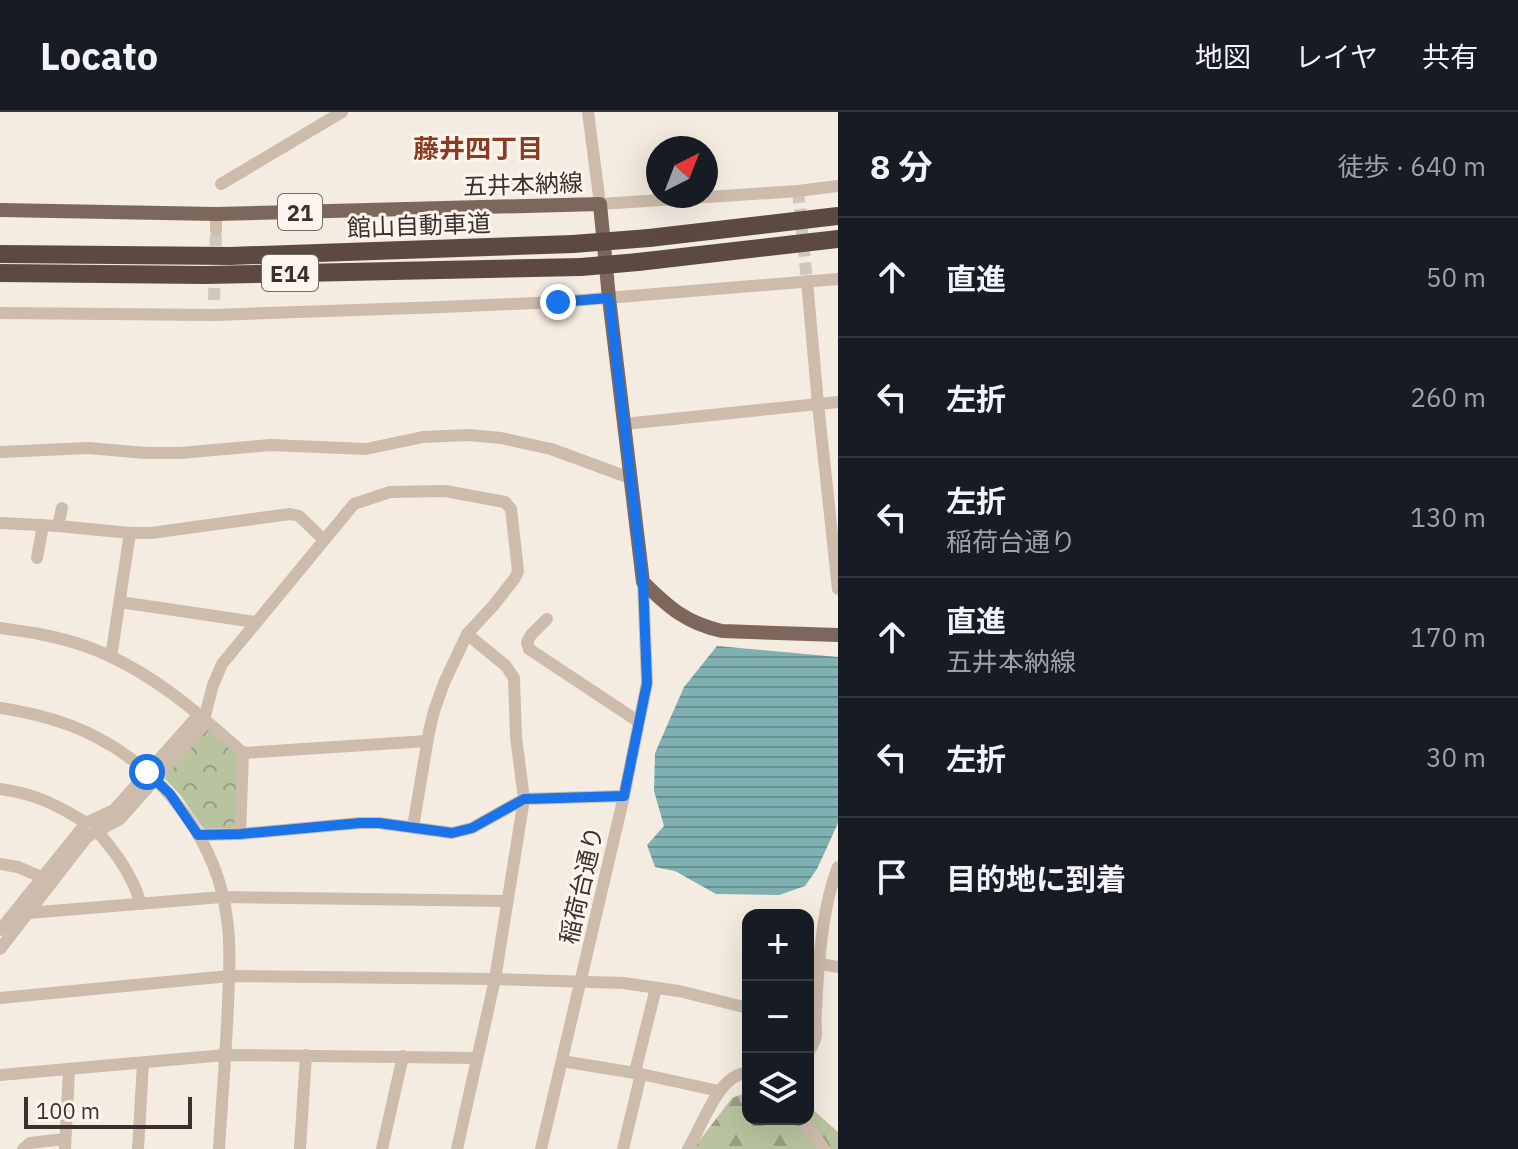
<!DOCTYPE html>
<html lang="ja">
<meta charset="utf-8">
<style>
:root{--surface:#171b24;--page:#242831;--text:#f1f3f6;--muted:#9ea1a6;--line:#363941}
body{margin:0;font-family:"IBM Plex Sans","Noto Sans JP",sans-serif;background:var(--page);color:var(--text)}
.controls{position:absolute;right:24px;bottom:24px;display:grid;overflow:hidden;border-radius:16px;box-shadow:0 8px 32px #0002}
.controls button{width:72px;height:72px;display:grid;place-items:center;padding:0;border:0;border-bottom:2px solid var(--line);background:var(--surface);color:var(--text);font:40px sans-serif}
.compass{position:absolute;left:646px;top:24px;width:72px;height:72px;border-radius:50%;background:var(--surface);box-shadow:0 8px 32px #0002;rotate:42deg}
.scale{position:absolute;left:24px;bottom:20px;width:168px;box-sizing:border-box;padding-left:8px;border:4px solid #3b302b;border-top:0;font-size:22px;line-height:28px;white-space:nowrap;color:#3b302b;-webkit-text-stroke:6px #fbf5ee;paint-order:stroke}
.stop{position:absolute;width:24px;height:24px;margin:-18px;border:6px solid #1a73e8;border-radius:50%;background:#fff}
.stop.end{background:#1a73e8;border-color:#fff;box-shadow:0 2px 8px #0008}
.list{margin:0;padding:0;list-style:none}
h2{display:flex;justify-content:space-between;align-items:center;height:104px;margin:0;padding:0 32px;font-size:34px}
h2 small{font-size:26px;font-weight:400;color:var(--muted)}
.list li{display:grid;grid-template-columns:52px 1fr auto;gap:24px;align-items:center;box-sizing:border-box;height:120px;padding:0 32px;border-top:2px solid var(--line)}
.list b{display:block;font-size:30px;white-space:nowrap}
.list p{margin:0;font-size:26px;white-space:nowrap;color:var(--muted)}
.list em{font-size:26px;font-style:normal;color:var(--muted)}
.icon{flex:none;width:44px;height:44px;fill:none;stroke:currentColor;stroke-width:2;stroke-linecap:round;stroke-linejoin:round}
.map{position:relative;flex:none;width:838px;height:1037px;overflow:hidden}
header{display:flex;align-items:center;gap:48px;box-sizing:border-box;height:112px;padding:0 40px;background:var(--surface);border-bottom:2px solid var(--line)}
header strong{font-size:38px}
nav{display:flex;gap:44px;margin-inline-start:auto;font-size:28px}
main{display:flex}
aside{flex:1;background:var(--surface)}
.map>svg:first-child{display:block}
.forest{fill:url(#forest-firs)}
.park{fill:url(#park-crowns)}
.water{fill:url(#water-rules)}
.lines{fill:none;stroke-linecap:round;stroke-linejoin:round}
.minor-tunnel{stroke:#cfc6bd;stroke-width:12;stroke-dasharray:12 6;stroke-linecap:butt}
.minor{stroke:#cdbbac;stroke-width:12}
.major{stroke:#7d675c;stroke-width:14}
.highway{stroke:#5c4a42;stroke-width:18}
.highway-bridge{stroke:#5c4a42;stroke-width:18}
.route{stroke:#1a73e8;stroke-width:10}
.labels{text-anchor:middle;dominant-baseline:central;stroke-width:6;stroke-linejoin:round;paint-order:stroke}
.shield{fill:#fbf5ee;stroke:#756b66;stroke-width:2}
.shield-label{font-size:22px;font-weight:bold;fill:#3b302b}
.street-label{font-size:24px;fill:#3b302b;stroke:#fbf5ee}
.neighbourhood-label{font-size:26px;font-weight:bold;fill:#8c3b22;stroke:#fbf5ee}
</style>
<header>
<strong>Locato</strong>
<nav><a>地図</a><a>レイヤ</a><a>共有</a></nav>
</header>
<main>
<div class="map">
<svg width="838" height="1037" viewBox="0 0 838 1037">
<defs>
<pattern id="forest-firs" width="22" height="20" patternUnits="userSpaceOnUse" patternTransform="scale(2)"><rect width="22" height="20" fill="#b8c4a0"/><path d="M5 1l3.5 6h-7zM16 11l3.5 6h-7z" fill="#97a083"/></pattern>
<pattern id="park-crowns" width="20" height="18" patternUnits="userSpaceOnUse" patternTransform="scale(2)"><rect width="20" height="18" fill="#b8c4a0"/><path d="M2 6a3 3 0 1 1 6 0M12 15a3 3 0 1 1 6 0" fill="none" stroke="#97a083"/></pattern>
<pattern id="water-rules" width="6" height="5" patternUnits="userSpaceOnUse" patternTransform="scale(2)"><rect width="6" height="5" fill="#7fb0b2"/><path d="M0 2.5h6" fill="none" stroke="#699091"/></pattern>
</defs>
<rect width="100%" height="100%" fill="#f4ebe1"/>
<!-- forest -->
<path class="forest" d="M748,980V1007H808V995L811,996L838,1020V1037H693L732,986Z"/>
<!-- park -->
<path class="park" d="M206,616L210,617L239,644L237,712L234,716L205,717L202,715L181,684L165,667L167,662Z"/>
<!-- water -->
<path class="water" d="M717,534L838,545V711L817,757L805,774L779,783L716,782L675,759L655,755L647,733L664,714L654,679L655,641L684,575Z"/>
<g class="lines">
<!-- minor-tunnel -->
<g class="minor-tunnel">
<path d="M798,79L807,169"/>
<path d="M214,188L216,118"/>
</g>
<!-- minor -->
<g class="minor">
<path d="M588,0L600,92L798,79L838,74"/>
<path d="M221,72L342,0"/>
<path d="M216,118V102"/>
<path d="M807,169L818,292L838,477"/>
<path d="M0,201L214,203L443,195L558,190L838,167"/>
<path d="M624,312L838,290"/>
<path d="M0,340L88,336L146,341H180L270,333L366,337L423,325L468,323L501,326L551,337L630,366"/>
<path d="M0,411L58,414L130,421H151L290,402L299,404L324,428"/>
<path d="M58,414L62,396"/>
<path d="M37,446L43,413"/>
<path d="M120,490L255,510"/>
<path d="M547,507L531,523L527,530L529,537L639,610"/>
<path d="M0,516C29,520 57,524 85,534C147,556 195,598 243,641L427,629"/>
<path d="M111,545L130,421"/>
<path d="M0,596C34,601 68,610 98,626C165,661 218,731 227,807C231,835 229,863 228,892C226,940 222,989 219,1037"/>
<path d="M0,677C35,682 56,692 86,711"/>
<path d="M97,719C117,742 132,763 141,792"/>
<path d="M240,722L243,641"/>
<path d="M198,723L240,722L360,711H379L452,721L472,716L524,687L624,684"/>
<path d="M0,752L18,755L46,767"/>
<path d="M28,801L222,785L507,789"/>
<path d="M0,818L86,711L114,698L194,608L204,606"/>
<path d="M0,837L87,725L120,707L202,615L213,573L222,552L354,392L390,380L445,379L505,390L511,397L518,459L515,466L493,494L467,522L444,571L434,599L429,620L413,715"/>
<path d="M820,852L838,855"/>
<path d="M0,886L229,864L495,867L623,871L679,879L748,896"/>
<path d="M808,940C812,935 815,930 816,923C816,915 815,906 816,898C818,854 822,795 838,755"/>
<path d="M562,949L641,962L719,979"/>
<path d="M635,960L656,876"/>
<path d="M0,963L225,943L477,946"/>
<path d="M803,1007L824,1037"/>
<path d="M23,1037L30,1031L65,1027"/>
<path d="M65,1037L69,958"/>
<path d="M138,1037L143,951"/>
<path d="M300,1037L306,943"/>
<path d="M382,1037L403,944"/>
<path d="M457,1037L495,867L524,687L516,625L514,566L506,554L467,522"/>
<path d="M541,1037L624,684L647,571L643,470"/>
<path d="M623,1037L641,962"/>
<path d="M688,1037C702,1015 719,960 748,961"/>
</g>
<!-- major -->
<path class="major" d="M0,98L216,102L600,92L609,186L643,470C668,495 686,511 722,519L838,523"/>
<!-- highway -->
<g class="highway">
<path d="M649,126L838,104"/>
<path d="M0,142L230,144L573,132"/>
<path d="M638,150L838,127"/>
<path d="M0,161L205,163L581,155"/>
</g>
<!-- highway-bridge -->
<g class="highway-bridge">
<path d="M573,132L649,126"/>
<path d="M581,155L638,150"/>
</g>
</g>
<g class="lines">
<!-- route -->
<path class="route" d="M147,660L170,682L198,723L240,722L360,711H379L452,721L472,716L524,687L624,684L647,571L643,470L609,186L558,190"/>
</g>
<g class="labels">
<!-- shield labels -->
<g class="shield">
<rect x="278" y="82" width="44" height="36" rx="6"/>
<rect x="262" y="143" width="56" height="36" rx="6"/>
</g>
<g class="shield-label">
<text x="300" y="100">21</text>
<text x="290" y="161">E14</text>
</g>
<!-- street labels -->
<g class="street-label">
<text transform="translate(523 72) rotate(-2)">五井本納線</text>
<text transform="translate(419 113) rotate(-2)">館山自動車道</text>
<text transform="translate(581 773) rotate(-77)">稲荷台通り</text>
</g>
<!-- neighbourhood labels -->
<g class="neighbourhood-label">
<text x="478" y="36">藤井四丁目</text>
</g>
</g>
</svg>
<div class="controls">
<button>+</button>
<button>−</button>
<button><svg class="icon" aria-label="layers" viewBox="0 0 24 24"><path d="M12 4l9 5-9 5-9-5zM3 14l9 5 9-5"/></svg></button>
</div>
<svg class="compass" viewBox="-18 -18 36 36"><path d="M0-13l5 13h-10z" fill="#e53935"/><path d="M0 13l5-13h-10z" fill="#9ea1a6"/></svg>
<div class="scale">100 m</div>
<div class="stop" style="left:147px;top:660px"></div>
<div class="stop end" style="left:558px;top:190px"></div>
</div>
<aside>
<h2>8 分<small>徒歩 · 640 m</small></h2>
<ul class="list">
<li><svg class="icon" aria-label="ahead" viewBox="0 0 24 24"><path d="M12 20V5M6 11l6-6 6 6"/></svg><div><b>直進</b></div><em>50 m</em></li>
<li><svg class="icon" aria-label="left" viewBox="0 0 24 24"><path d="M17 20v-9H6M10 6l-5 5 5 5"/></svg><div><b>左折</b></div><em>260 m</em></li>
<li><svg class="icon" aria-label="left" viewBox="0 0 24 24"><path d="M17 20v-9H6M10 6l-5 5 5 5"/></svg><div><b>左折</b><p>稲荷台通り</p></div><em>130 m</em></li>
<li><svg class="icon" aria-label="ahead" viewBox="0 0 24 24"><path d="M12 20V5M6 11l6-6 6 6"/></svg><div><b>直進</b><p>五井本納線</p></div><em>170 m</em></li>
<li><svg class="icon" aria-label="left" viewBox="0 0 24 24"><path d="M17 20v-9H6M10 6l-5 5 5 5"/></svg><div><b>左折</b></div><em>30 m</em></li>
<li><svg class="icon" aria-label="arrive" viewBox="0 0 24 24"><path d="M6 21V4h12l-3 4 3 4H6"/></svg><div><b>目的地に到着</b></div></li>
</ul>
</aside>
</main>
